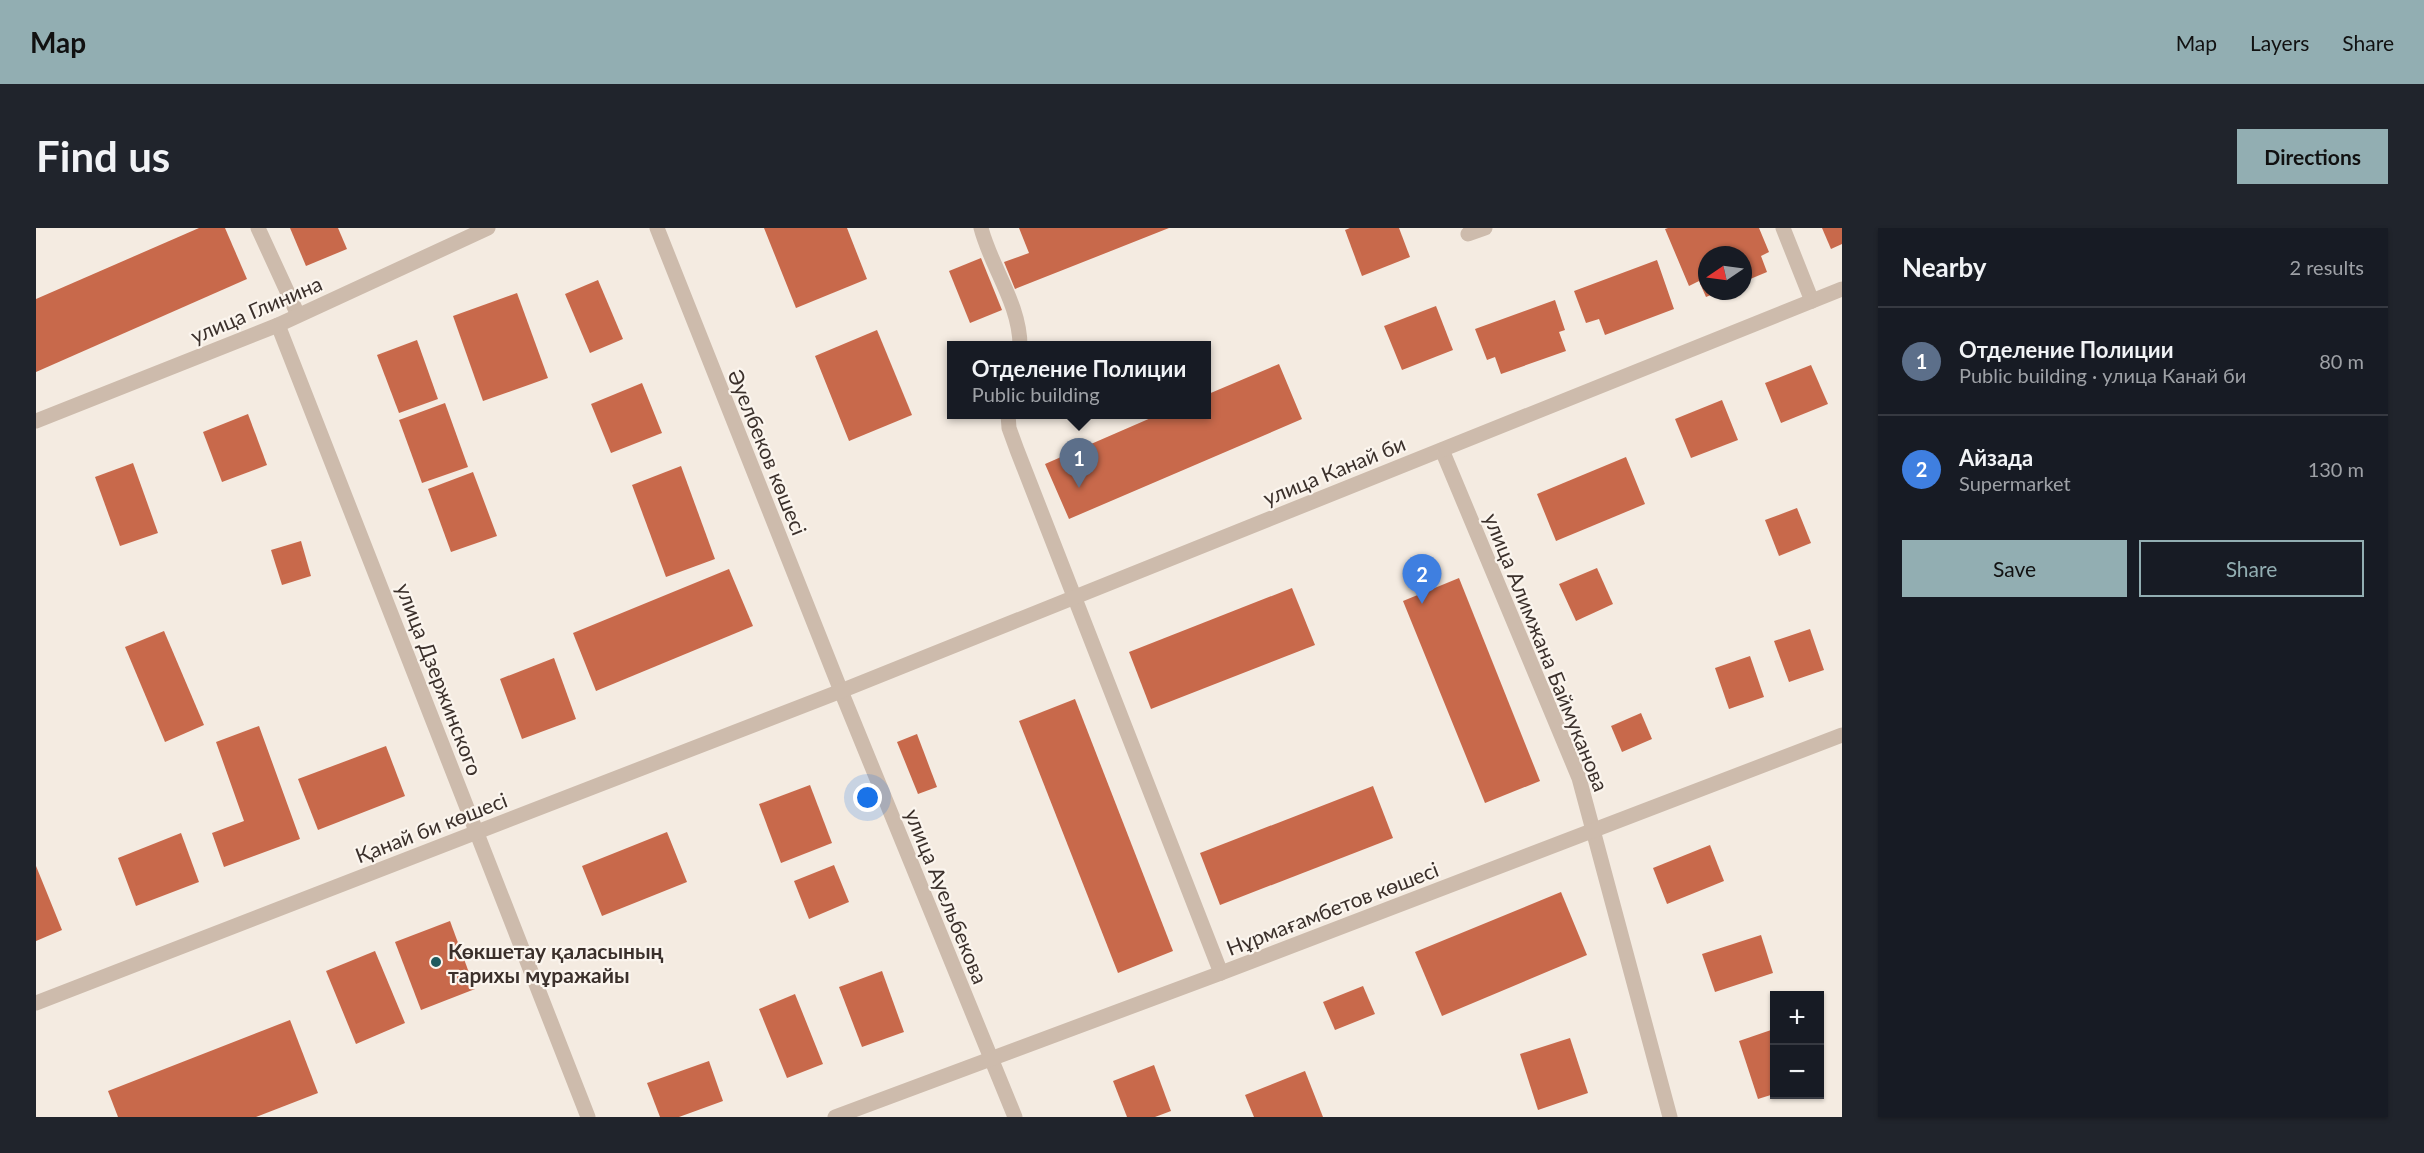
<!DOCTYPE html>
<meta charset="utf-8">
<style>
:root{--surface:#171b24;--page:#20242c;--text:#f1f3f6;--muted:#9ea1a6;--line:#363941;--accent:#92aeb2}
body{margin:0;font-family:Lato,sans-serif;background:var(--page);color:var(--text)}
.controls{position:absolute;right:18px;bottom:18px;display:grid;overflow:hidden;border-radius:0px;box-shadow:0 2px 4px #0004}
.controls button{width:54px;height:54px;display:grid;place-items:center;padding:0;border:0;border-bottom:2px solid var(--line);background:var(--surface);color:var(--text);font:30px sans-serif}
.compass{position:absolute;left:1662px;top:18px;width:54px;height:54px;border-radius:50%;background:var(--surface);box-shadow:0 2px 4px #0004;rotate:257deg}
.you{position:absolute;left:832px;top:570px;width:21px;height:21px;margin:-15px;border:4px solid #fff;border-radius:50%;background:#1a73e8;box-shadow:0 0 0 9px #1a73e833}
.badge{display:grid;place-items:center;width:39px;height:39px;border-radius:50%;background:var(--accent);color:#fff;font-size:20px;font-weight:700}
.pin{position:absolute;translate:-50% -50px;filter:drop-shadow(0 2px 3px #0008)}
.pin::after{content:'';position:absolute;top:32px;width:21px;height:18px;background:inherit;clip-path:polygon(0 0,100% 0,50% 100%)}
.popup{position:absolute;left:911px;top:113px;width:264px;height:78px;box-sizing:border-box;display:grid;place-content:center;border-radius:0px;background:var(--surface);filter:drop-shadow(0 2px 4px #0005);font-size:20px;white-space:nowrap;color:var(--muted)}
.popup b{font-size:22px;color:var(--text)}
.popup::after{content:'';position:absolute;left:50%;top:100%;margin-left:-12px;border:12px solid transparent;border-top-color:var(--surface)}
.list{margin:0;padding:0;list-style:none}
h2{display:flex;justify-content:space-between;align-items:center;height:78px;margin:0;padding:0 24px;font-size:26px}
h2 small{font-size:20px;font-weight:400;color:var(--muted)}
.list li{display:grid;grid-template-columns:39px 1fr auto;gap:18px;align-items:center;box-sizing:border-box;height:108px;padding:0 24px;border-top:2px solid var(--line)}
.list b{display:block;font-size:22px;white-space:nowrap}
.list p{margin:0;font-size:20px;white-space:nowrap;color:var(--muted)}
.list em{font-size:20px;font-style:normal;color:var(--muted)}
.actions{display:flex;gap:12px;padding:18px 24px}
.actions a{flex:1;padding:14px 0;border:2px solid var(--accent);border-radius:0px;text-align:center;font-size:21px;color:var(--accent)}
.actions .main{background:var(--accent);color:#111}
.map{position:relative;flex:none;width:1806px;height:889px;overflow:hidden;border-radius:0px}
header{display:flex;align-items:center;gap:36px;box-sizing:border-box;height:84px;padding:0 30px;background:var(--accent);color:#111}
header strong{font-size:28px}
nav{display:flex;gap:33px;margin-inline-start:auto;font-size:21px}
.intro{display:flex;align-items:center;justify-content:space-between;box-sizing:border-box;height:144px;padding:0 36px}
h1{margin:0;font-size:42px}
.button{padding:15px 27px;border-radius:0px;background:var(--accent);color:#111;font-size:21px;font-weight:700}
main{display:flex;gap:36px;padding:0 36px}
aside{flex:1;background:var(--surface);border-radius:0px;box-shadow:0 2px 4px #0004}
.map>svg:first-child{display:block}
.building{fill:#c8694b}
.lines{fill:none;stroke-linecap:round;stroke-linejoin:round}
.minor{stroke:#cdbbac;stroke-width:15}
.poi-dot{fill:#1f5a5e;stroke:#fbf5ee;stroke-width:2}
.labels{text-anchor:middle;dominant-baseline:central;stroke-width:4.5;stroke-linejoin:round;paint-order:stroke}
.street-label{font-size:21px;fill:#3b302b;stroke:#fbf5ee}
.poi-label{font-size:21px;font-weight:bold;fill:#3b302b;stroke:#fbf5ee;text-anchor:start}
</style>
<header>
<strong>Map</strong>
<nav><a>Map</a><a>Layers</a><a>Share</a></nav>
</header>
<div class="intro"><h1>Find us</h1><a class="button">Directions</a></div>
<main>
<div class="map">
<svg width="1806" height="889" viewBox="0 0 1806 889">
<rect width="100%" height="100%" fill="#f4ebe1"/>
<!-- building -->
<g class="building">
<path d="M163,0H189L211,51L0,144V71Z"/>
<path d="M254,0H302L311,21L270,38Z"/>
<path d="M728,0H811L831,51L760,80Z"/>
<path d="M983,0H1133L979,61L968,34L993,25Z"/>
<path d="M1314,0H1363L1374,29L1326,48L1309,2Z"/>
<path d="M1632,0H1723L1733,24L1725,28L1731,44L1707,54V27H1671V63H1685L1670,69L1663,53L1653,58L1629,1Z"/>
<path d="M1786,0H1806V16L1795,21Z"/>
<path d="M945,30L966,82L934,95L913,43Z"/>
<path d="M1621,32L1638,81L1569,107L1563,91L1550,95L1538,63Z"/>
<path d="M562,52L587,111L554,125L529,66Z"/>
<path d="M481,65L512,150L447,173L417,88Z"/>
<path d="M1519,72L1529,102L1523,104L1530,123L1465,146L1459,129L1451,132L1439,101Z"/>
<path d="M1400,78L1417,122L1366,142L1348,98Z"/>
<path d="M841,102L876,187L813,213L779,128Z"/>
<path d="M381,112L402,171L363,185L341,127Z"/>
<path d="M1243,136L1266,191L1033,291L1009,236L1124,186H1170V167Z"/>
<path d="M1775,137L1792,176L1745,195L1729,155Z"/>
<path d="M606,155L626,205L575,225L555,176Z"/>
<path d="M1686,172L1702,212L1655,230L1639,191Z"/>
<path d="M409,175L432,239L386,255L363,192Z"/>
<path d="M212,186L231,237L186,254L167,204Z"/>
<path d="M1590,229L1609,276L1520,313L1501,266Z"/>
<path d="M97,235L122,305L84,318L59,249Z"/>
<path d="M645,238L679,331L630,349L596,257Z"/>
<path d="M437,244L461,308L415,324L392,261Z"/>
<path d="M1761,280L1775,315L1743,328L1729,292Z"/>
<path d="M265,313L275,348L246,357L235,322Z"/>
<path d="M1561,340L1577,376L1540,393L1523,356Z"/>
<path d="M693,341L717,398L560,463L537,405Z"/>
<path d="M1423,350L1504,553L1449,575L1367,373Z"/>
<path d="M1256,360L1279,417L1115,481L1093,424Z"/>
<path d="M1774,401L1788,442L1753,454L1738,413Z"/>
<path d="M128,403L168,497L129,514L89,419Z"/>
<path d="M1714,428L1728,469L1693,481L1679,440Z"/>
<path d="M518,430L540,491L486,511L464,451Z"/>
<path d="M1039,471L1137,723L1082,745L983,493Z"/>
<path d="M1605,485L1616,511L1586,524L1575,498Z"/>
<path d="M223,498L264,611L188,639L176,605L208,593L180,514Z"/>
<path d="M881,506L901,559L882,566L861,514Z"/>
<path d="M350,518L369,568L282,602L262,551Z"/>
<path d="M774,557L796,615L745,635L723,576Z"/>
<path d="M1337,558L1357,610L1184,677L1164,625Z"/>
<path d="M631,604L651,654L566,688L546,638Z"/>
<path d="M145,605L163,654L100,678L82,630Z"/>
<path d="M1674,617L1688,653L1631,676L1617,640Z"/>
<path d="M798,637L813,674L773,691L758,653Z"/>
<path d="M0,638L26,702L0,713Z"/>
<path d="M1525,664L1551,727L1406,788L1379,724Z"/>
<path d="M414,693L439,761L385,782L359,714Z"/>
<path d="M1725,707L1737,745L1679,764L1666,726Z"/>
<path d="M339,723L369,795L320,816L290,743Z"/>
<path d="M846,743L868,804L826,819L803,759Z"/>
<path d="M1327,758L1339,786L1299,802L1287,774Z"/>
<path d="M759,766L787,836L751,850L723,781Z"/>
<path d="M254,792L282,865L220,889H82L72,863Z"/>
<path d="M1738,801V866L1722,871L1703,813Z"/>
<path d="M1534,810L1552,865L1502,882L1484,826Z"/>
<path d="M673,833L687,873L643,889H624L611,855Z"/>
<path d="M1118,837L1135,883L1119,889H1091L1077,853Z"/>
<path d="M1269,843L1287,889H1218L1209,867Z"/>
</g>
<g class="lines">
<!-- minor -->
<g class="minor">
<path d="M222,0L262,87"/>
<path d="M621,0L805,463L979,889"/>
<path d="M945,0C955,39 984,76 984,118"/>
<path d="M1747,0L1776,73"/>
<path d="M1432,6L1449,0"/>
<path d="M242,97L552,889"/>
<path d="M972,186L973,200L981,222L1185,745"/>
<path d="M0,193L242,97L452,0"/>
<path d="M1406,222L1543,550L1634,889"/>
<path d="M0,775L805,463L1806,61"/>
<path d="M799,889L1185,745L1806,507"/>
</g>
</g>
<!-- markers -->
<circle class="poi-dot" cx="400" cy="734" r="6"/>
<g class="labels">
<!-- street labels -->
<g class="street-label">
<text transform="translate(220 81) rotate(-23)">улица Глинина</text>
<text transform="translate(732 224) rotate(68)">Әуелбеков көшесі</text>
<text transform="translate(1298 242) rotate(-22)">улица Канай би</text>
<text transform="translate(1511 424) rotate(68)">улица Алимжана Баймуканова</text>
<text transform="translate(404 451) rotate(69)">улица Дзержинского</text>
<text transform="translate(395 599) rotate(-21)">Қанай би көшесі</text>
<text transform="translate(911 668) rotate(68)">улица Ауельбекова</text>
<text transform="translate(1296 680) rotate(-21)">Нұрмағамбетов көшесі</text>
</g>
<!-- poi labels -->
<g class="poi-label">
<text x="412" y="722">Көкшетау қаласының<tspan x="412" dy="24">тарихы мұражайы</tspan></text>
</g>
</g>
</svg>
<div class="controls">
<button>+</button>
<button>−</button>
</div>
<svg class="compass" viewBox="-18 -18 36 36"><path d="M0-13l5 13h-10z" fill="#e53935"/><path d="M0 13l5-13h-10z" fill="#9ea1a6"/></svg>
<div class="you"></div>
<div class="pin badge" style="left:1043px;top:260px;background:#5c6f8a">1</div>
<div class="popup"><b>Отделение Полиции</b>Public building</div>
<div class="pin badge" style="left:1386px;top:376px;background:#3f7fe0">2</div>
</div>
<aside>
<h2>Nearby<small>2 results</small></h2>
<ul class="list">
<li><span class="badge" style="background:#5c6f8a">1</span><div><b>Отделение Полиции</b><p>Public building · улица Канай би</p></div><em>80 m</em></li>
<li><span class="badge" style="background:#3f7fe0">2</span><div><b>Айзада</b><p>Supermarket</p></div><em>130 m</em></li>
</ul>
<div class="actions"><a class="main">Save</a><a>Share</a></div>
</aside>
</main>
